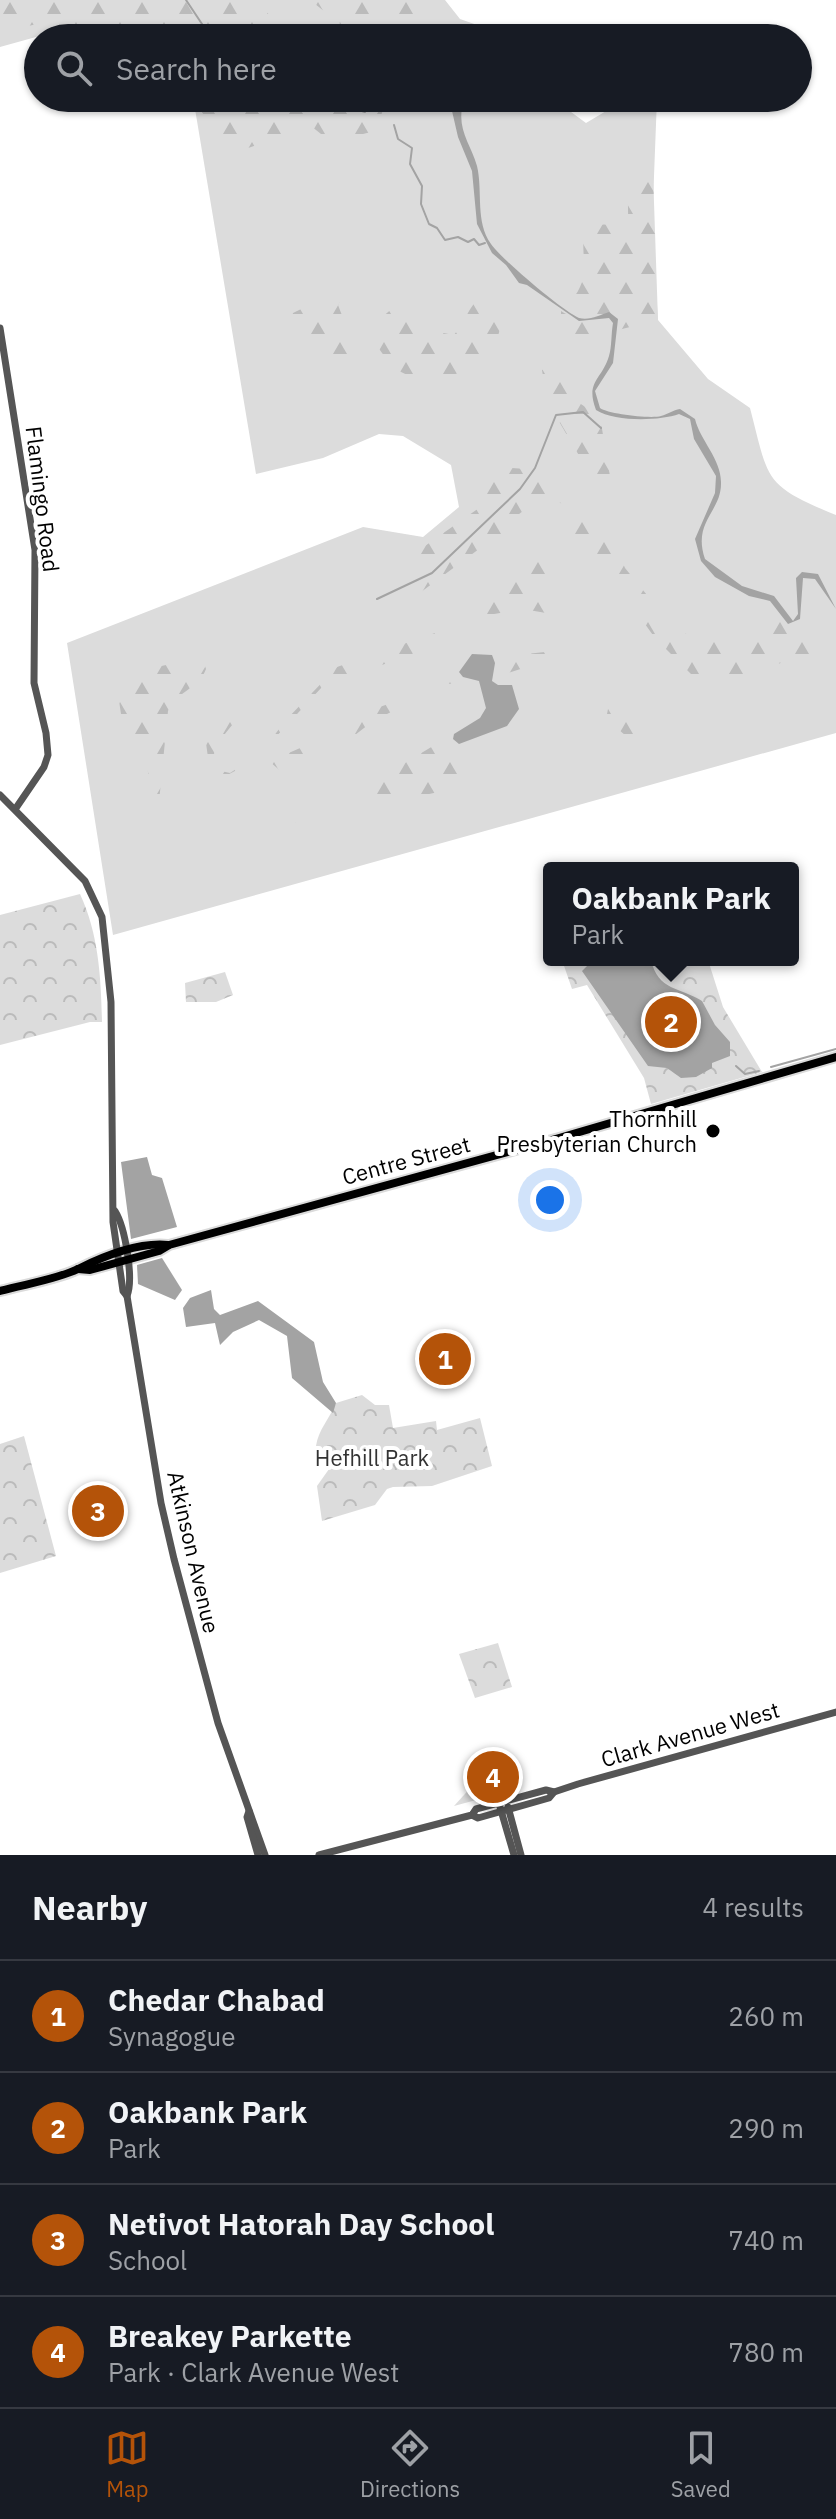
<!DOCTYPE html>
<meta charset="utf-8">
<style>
:root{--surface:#171b24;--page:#20242c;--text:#f1f3f6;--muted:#9ea1a6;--line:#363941;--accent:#b45309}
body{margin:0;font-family:"IBM Plex Sans",sans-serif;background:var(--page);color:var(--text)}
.you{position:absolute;left:550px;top:1200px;width:28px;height:28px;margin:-20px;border:6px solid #fff;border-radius:50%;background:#1a73e8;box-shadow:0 0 0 12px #1a73e833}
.badge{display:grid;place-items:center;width:52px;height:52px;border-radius:50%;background:var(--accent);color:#fff;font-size:26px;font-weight:700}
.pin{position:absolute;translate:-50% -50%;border:4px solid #fff;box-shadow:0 2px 8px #0006}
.popup{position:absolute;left:543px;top:862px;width:256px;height:104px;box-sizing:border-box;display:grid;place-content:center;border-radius:8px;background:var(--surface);filter:drop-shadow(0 2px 6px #0005);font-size:26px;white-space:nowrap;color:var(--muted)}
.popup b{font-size:30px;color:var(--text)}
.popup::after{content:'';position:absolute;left:50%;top:100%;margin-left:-16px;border:16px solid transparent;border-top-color:var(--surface)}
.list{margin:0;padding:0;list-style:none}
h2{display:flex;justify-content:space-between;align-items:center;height:104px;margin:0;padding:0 32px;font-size:34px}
h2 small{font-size:26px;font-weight:400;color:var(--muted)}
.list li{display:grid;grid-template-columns:52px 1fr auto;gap:24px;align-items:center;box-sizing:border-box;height:112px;padding:0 32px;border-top:2px solid var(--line)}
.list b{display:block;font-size:30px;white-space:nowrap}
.list p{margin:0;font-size:26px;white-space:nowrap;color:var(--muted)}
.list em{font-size:26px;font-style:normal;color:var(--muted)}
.icon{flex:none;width:44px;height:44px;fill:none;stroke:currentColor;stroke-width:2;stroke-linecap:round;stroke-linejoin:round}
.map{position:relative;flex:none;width:836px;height:1855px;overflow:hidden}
.search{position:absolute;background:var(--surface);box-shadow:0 2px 6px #0004;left:24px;right:24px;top:24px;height:88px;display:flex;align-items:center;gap:20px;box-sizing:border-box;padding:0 28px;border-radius:44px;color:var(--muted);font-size:30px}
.sheet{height:552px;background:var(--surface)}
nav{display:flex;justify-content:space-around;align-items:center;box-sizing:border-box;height:112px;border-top:2px solid var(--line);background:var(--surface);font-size:22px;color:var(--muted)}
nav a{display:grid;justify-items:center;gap:4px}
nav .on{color:var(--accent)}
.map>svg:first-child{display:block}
.green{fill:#dcdcdc}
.forest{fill:url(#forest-firs)}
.park{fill:url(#park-crowns)}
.water{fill:#a3a3a3}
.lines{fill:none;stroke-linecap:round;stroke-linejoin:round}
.stream{stroke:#a3a3a3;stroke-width:2}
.major-casing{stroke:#dbdbdb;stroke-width:12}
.minor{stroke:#555;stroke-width:7}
.major{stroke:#000;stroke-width:8}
.poi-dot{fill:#000;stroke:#fff;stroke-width:3}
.labels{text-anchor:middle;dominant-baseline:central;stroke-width:8;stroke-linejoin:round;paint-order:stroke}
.street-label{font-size:22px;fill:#000;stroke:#fff}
.poi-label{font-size:22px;fill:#000;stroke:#fff;text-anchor:end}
.park-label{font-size:22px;fill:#333;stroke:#fff}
</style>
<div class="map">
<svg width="836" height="1855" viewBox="0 0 836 1855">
<defs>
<pattern id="forest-firs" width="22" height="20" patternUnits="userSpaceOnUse" patternTransform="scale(2)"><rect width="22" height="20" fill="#dcdcdc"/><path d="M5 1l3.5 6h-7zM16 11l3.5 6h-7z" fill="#bbb"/></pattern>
<pattern id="park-crowns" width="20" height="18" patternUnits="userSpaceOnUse" patternTransform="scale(2)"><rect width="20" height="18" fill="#dcdcdc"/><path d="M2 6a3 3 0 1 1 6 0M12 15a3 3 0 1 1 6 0" fill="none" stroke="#bbb"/></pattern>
</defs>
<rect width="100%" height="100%" fill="#fff"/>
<!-- green -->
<g class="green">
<path d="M0,0H108L43,22L61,30L0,47Z"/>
<path d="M137,0H445L460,19L514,38H157Z"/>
<path d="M189,98H552L586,123L628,98H657L652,228L658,320L708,379L750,408C769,481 763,485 836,515V733L113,935L67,643L363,527L423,537L459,507L451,465L403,436L379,434L323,458L256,474L195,109Z"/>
</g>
<!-- forest -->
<g class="forest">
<path d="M0,0H258L286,38H117L115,31L63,38L61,30L42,23L0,32Z"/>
<path d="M310,0H419L420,7L440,16L416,17L393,13L376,25V33L383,38H358Z"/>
<path d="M190,98H382L385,105L375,131L331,142L311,126L231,154L221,152L215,128Z"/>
<path d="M653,173L658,320L618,330V319L580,318L564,307C594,282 580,261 584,225L628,224C629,194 622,186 653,173Z"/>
<path d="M348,286L338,305L343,318L354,326L355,362C332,357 314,350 296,333L311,339L291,321L293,313Z"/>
<path d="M485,293L502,314C500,356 472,376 433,377C421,377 406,377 397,369C386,361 378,346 369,335L374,324L394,307L407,312L416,328L454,335C467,319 468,306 485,293Z"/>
<path d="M561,311C577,322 592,319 610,318L613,323L611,333L568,344L561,331Z"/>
<path d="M552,363L575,400L600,417L613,494L597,492L586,479L584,464L547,401L542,370Z"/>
<path d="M498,467L541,470L555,497L613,541L625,568L677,632L730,643L765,627L779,615L781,619L797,623L818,658V664L785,661L745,679L691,674L655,638L607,571L577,545L568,531L572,511L546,493L514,518L507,533L483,546L421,592L415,553L479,508L480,502L481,506L487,483Z"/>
<path d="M539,542L545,550L546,613L523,609L477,617L447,641L363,672L338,687H322L273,740L275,759L323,738L341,720L424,692L508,656L554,651L555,658L480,682L446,684L429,699L397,709L373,721L355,735L326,745L286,767L283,773L263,756L218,780L210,772L206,743L235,704L246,701C240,724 217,734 213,759L221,771L230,773L262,752L285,721L337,667L438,632L475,607L510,568Z"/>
<path d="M202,657L206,669C198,690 176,691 168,711L156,832L157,805L141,746L121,714L118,694L123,681L139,671Z"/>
<path d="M612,689L617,691L631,721L643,732L644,745L638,746L606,719Z"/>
<path d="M438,743L449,745C457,759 463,771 460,787L381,805L366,796L348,797Z"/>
<path d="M310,804L294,824L254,847L251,843L281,814Z"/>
</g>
<!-- park -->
<g class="park">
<path d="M80,894C99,935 101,978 102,1022H90L0,1045V915Z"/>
<path d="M562,960H654L657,966L676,960H708L723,1007L762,1072L651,1104L644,1078L587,985L572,989Z"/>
<path d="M225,972L233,995L216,1002H186L185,983Z"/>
<path d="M362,1395L375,1405H389L393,1428L436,1421L437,1430L480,1418L492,1466L432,1486L393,1487L387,1489L375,1505L322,1521L317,1486L334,1462L316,1446C318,1430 330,1418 336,1403Z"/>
<path d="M24,1436L56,1556L0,1573V1444Z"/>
<path d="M498,1643L512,1687L475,1698L459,1654Z"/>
<path d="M493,1763L502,1764L509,1791L454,1806Z"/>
</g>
<!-- water -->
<g class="water">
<path d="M449,98H455L462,108C458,131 471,145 477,166C483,191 475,222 491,244C500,258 564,312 579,318C589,321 600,315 609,312L618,319L613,363L595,391L600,408C608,414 651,419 661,416C668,414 673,410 680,409L695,419C700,440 721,459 721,482C722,512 692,521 705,559L742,586L774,596L793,621L798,614L796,578L802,572L818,574L836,609L815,579L803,578L800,619L788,624L770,601L749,596L715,577L701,561L695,539L715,493L716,476L694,439L690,419L679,414C659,421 615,422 596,410C585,381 602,380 609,356C612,346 611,334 613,323L609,318L579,321L527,285L519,283L506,265L492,253L477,224L472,171L458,137Z"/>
<path d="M472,654L492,655L495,663L492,681L498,685H512L519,709L507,726L459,744L453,739L454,734L480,718L486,708L479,681L463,677L459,672Z"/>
<path d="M651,960C658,991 680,987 702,1001L715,1025L730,1042V1056L712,1063V1068L696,1077L681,1078L667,1068L648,1066L582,971L591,962Z"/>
<path d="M147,1157L152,1175L162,1178L177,1227L131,1239L121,1162Z"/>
<path d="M162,1258L182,1290L175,1300L138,1284L137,1265Z"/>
<path d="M211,1290L214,1309L220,1315L258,1301L314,1342L323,1382L336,1403L333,1413L292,1378L287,1336L259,1320L233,1332L220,1345L215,1323L186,1327L183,1308L190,1298Z"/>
</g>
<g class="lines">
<!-- stream -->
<g class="stream">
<path d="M186,0L206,30L221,28L226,38"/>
<path d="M309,98L310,111L334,102L365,112"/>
<path d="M394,125L398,139L412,148L410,164L422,186L421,204L429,224L437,228L445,240L458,237L468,242L474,239L479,245L485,243"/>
<path d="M377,599L432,573L520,489L535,468L556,415L583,412L601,428"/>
<path d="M736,1066L745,1074L759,1071"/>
<path d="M771,1067L836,1049"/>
</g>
<!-- major casing -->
<g class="major-casing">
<g id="major">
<path d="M78,1269L90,1270L159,1251L169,1245L559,1138L836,1057"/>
<path d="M0,1291C25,1284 55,1280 78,1269C104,1256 139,1242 168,1245"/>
</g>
</g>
<!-- minor -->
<g class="minor">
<path d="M0,328L35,550L34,683L46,733L48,755L44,767L16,808"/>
<path d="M0,795L85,881L102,917L111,1002L113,1222L123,1291L127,1296L161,1503L174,1559L218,1723L265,1855"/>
<path d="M115,1211C125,1227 134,1278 127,1296"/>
<path d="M500,1807L514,1855"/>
<path d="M508,1807L521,1855"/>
<path d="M249,1811L247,1817L258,1855"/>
<path d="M472,1815L478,1818L549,1798L554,1792L578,1784L836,1712"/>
<path d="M319,1855L472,1815L476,1809L546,1790L554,1792"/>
</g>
<!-- major -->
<use href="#major" class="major"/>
</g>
<!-- markers -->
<circle class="poi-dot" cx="713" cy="1131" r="8"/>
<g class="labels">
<!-- street labels -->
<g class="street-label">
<text transform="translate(43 499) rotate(83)">Flamingo Road</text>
<text transform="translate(406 1160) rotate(-15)">Centre Street</text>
<text transform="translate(194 1552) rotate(77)">Atkinson Avenue</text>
<text transform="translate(690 1734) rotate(-16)">Clark Avenue West</text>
</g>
<!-- poi labels -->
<g class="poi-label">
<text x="697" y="1118">Thornhill<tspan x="697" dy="25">Presbyterian Church</tspan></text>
</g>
<!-- park labels -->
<g class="park-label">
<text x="372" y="1457">Hefhill Park</text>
</g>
</g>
</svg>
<div class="you"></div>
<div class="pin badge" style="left:445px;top:1359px">1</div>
<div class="pin badge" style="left:671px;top:1022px">2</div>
<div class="popup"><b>Oakbank Park</b>Park</div>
<div class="pin badge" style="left:98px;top:1511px">3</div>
<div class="pin badge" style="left:493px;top:1777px">4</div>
<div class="search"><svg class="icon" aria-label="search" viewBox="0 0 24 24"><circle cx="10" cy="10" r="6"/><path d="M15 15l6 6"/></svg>Search here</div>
</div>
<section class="sheet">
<h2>Nearby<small>4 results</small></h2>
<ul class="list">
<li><span class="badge">1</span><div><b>Chedar Chabad</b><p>Synagogue</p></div><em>260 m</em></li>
<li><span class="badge">2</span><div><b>Oakbank Park</b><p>Park</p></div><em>290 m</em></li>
<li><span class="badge">3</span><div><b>Netivot Hatorah Day School</b><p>School</p></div><em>740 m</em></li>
<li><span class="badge">4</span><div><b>Breakey Parkette</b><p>Park · Clark Avenue West</p></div><em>780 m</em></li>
</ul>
</section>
<nav>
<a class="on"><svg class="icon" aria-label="map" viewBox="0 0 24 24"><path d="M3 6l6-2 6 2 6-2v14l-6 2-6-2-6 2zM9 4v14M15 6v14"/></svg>Map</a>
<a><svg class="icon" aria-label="directions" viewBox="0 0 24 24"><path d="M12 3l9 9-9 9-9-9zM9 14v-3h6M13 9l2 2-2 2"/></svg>Directions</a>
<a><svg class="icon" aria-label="saved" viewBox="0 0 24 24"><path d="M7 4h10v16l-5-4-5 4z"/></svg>Saved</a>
</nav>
